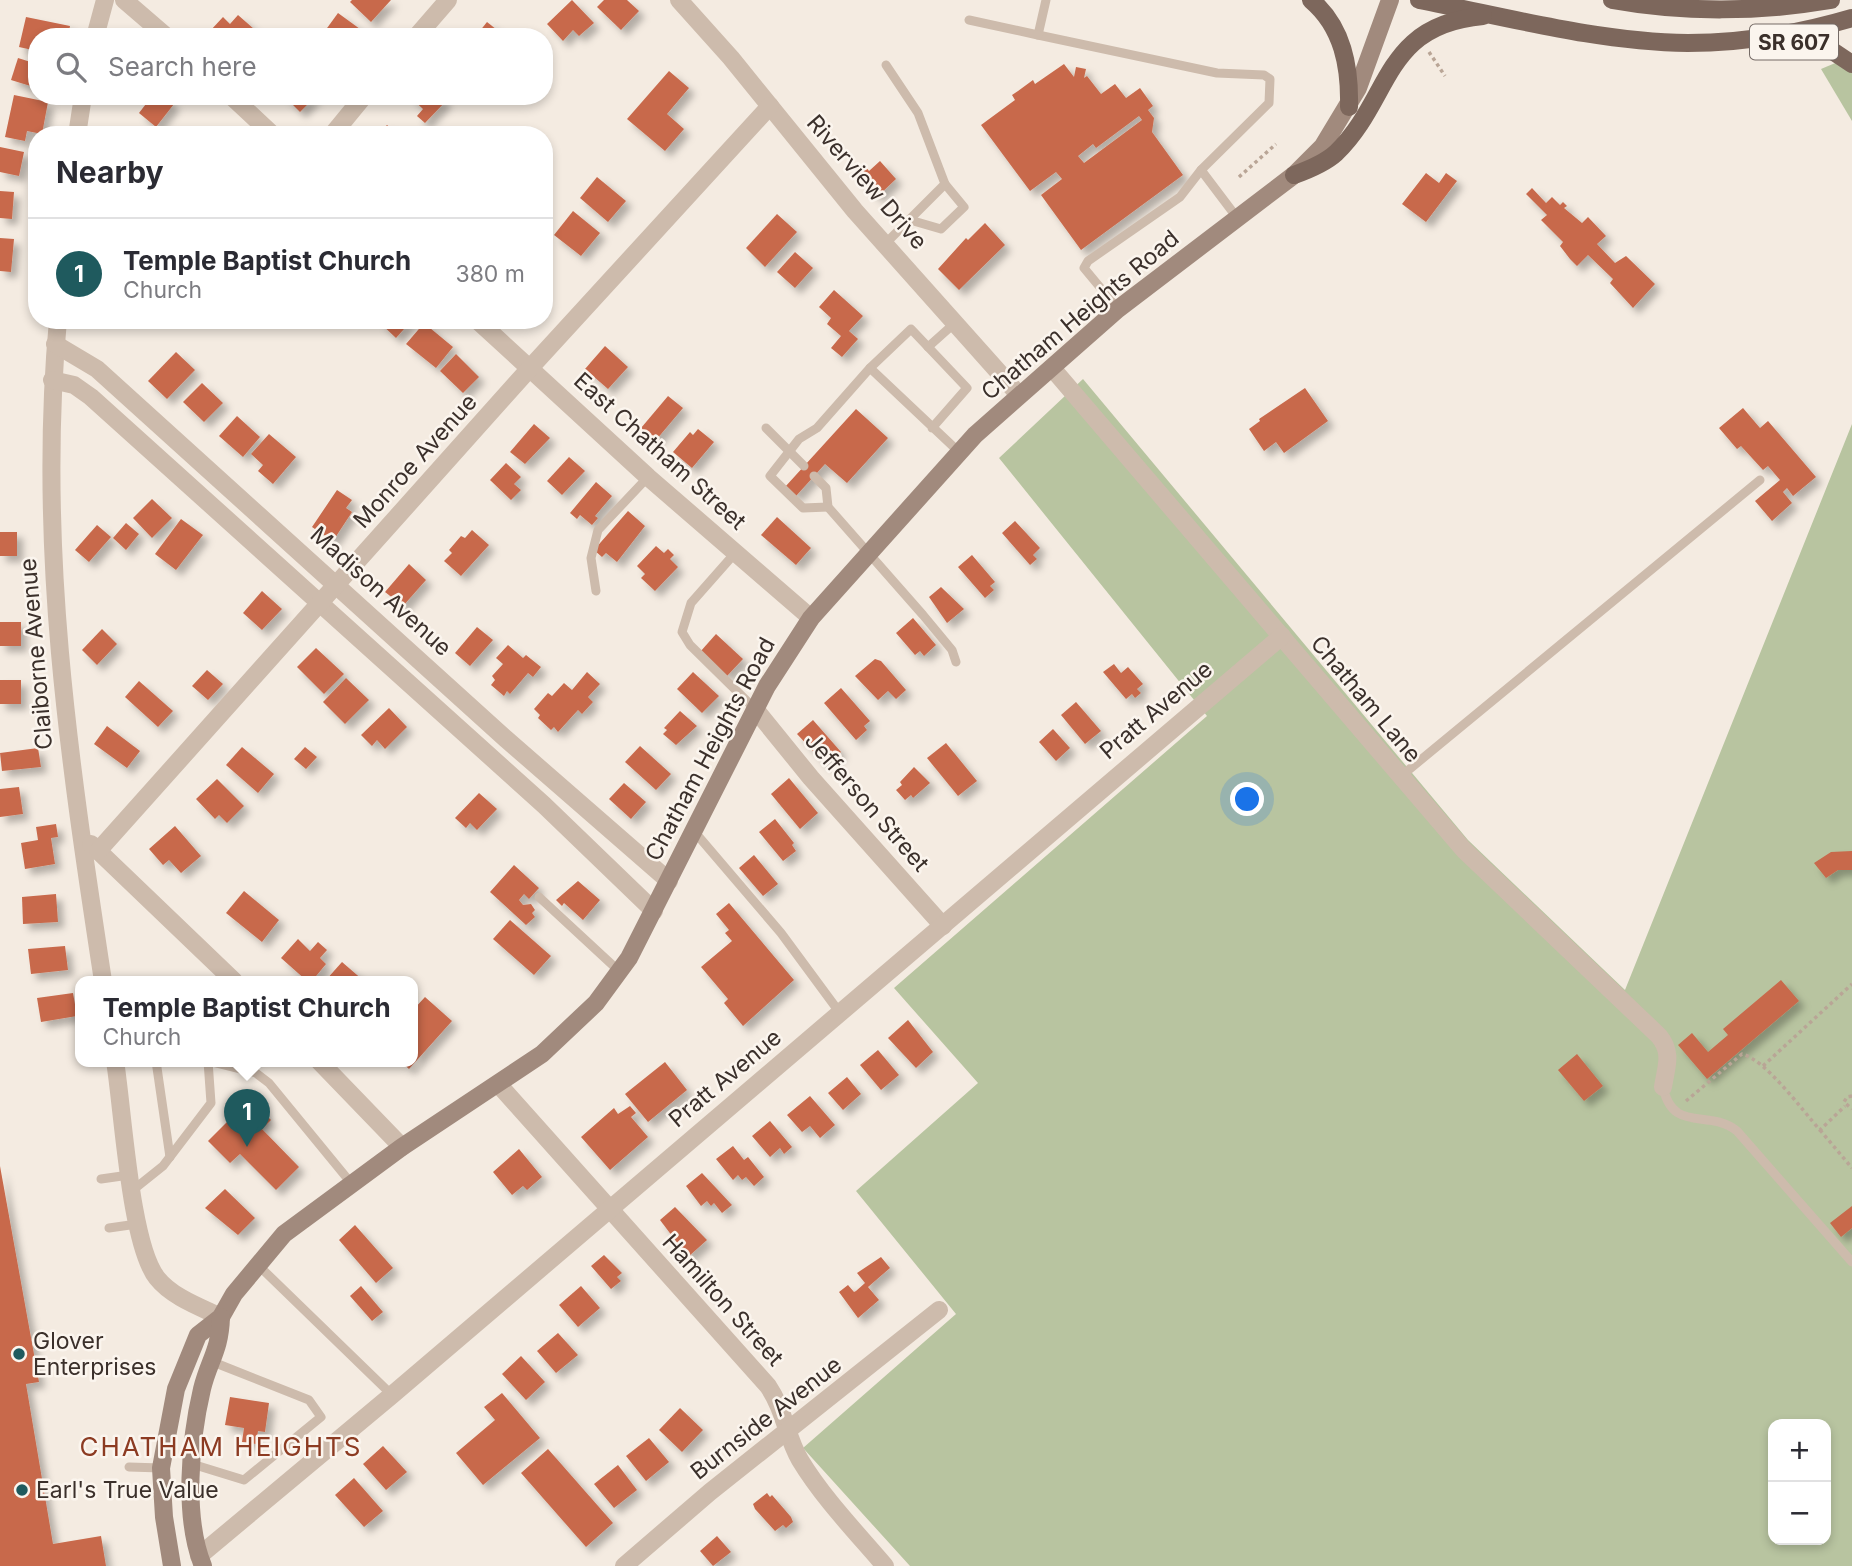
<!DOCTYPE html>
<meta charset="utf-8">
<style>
:root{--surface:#fff;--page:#f7f7f7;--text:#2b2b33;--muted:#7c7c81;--line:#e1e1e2;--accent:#1f5a5e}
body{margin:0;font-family:Inter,sans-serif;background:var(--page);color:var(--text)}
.controls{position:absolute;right:21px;bottom:21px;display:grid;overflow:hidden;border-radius:14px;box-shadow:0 4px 10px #0003}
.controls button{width:63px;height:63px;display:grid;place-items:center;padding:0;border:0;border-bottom:2px solid var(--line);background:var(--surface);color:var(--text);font:35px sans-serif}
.you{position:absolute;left:1248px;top:800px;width:24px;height:24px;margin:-18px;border:5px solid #fff;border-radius:50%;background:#1a73e8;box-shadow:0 0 0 10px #1a73e833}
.badge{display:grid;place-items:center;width:46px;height:46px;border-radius:50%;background:var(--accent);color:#fff;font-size:23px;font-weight:700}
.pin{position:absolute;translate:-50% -58px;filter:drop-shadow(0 2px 4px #0008)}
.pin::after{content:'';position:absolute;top:37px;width:24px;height:21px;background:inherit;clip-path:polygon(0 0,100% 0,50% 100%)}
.popup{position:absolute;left:75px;top:976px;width:343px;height:91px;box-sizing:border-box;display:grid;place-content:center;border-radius:14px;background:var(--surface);filter:drop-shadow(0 2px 5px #0005);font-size:23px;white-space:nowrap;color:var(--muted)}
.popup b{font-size:26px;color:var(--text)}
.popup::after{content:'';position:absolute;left:50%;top:100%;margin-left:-14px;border:14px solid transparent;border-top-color:var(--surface)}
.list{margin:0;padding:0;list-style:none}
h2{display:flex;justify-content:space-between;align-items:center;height:91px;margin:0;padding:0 28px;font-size:30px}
h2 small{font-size:23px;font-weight:400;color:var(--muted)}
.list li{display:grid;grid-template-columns:46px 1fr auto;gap:21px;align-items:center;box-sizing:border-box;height:112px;padding:0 28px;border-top:2px solid var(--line)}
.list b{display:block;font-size:26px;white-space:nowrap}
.list p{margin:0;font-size:23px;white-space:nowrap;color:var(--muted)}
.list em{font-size:23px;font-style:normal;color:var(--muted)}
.icon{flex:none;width:38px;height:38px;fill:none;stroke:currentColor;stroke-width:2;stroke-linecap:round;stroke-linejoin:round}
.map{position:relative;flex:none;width:1852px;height:1566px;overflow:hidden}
.search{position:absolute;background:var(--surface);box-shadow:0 4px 10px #0003;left:28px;top:28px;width:525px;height:77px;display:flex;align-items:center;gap:18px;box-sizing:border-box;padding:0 24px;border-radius:28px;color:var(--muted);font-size:26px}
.panel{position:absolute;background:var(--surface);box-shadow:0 4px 10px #0003;left:28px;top:126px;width:525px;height:203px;border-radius:28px}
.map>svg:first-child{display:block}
.green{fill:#b8c4a0;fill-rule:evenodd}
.building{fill:#c8694b;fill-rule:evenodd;filter:url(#shadow)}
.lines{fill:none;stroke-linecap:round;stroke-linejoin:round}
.path{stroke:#b9a596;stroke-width:3.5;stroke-dasharray:3.5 3.5;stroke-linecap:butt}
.lane{stroke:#cdbbac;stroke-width:9}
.street{stroke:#cdbbac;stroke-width:18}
.secondary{stroke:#a18a7d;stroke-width:18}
.primary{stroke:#7d675c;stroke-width:18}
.poi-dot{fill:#1f5a5e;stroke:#fbf5ee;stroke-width:2.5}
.labels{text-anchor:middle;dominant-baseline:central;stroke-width:5;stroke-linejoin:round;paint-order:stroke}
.shield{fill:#fbf5ee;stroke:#756b66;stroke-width:2}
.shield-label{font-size:21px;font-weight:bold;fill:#3b302b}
.street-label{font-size:23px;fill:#3b302b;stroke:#fbf5ee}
.poi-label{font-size:23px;fill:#3b302b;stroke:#fbf5ee;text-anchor:start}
.quarter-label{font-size:26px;letter-spacing:2px;fill:#8c3b22;stroke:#fbf5ee}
</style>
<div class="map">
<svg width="1852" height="1566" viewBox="0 0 1852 1566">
<defs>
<filter id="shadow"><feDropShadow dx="6" dy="6" stdDeviation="3.5" flood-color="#0004"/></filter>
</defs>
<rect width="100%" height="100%" fill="#f4ebe1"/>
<!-- green -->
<g class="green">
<path d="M1852,56V121L1821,69Z"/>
<path d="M1083,379L1468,840L1625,990L1852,424V1566H910L803,1448L956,1314L856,1191L978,1083L894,988L1207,716L999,458ZM1773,1424H1826V1540H1773Z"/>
</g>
<!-- building -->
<g class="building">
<path d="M352,0H391L371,22L350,2Z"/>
<path d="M572,0L594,23L579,36L573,30L563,41L547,24Z"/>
<path d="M604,0H627L639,11L621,30L597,7Z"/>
<path d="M338,13L360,29L354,37L322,35Z"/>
<path d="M238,15L263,37H216L210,31L223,17L230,24Z"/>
<path d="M26,17L70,26L68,37H37V51L19,47Z"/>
<path d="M487,22L506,37H475Z"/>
<path d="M18,58L37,64V88L11,80Z"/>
<path d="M1064,64L1074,77L1076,67L1086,69L1084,78L1087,76L1101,94L1115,84L1126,98L1140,88L1153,106L1148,110L1154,118L1152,132L1183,175L1081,250L1041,195L1062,179L1056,172L1030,191L981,125L1015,100L1012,95L1018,91L1033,80L1035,84ZM1139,116L1142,120L1084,163L1078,156L1093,144L1096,148Z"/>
<path d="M669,71L689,88L667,114L684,129L665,151L627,119Z"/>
<path d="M14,95L48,102L42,134L27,131L25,141L5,137Z"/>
<path d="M152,96H164L174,104L156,127L139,113Z"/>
<path d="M284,96H316L300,112Z"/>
<path d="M409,96H440L446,101L425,123L417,116L423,109Z"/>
<path d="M387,125L394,131L397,128L404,135H377Z"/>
<path d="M197,126L207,135H190Z"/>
<path d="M0,147L24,152L19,176L0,172Z"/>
<path d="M880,161L896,179L877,197L857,176L866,167L869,171Z"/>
<path d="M1426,173L1439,183L1446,173L1457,181L1426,222L1402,204Z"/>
<path d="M597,177L626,201L608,222L580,198Z"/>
<path d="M1532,188L1546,203L1552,197L1560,205L1563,202L1567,206L1564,208L1582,223L1588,217L1606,236L1597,244L1615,263L1626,256L1655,284L1633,308L1610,283L1613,279L1588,255L1577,266L1570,259L1560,246L1563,242L1541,220L1547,215L1526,194Z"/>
<path d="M0,191L14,192L12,219L0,218Z"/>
<path d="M573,211L600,233L581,256L554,235Z"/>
<path d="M777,214L797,232L765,267L746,248Z"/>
<path d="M985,223L1005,245L959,290L938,269L966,238L968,240Z"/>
<path d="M0,238L14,239L11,272L0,271Z"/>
<path d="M795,252L813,268L795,288L777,272Z"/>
<path d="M834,290L863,316L849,331L858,339L842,357L831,348L841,336L827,324L831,318L819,307Z"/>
<path d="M381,320H412L396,338L379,322Z"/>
<path d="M424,323L453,347L436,368L406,344Z"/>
<path d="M605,346L628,367L608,389L585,369Z"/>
<path d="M176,352L195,370L167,399L148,381Z"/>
<path d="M456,354L479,377L463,393L440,371Z"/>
<path d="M202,383L223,403L204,422L183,402Z"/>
<path d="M1305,388L1328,421L1284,453L1276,442L1264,451L1249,429L1260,421L1259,419Z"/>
<path d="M668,396L683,408L656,440L641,428Z"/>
<path d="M1743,408L1760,428L1768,421L1816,477L1793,496L1787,488L1783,492L1792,503L1772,521L1755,501L1780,480L1768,466L1763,470L1741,446L1737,449L1719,428Z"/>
<path d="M856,409L888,438L847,483L825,464L796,496L785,487Z"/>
<path d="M237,416L260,437L243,457L219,436Z"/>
<path d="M534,424L550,438L525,464L510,452Z"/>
<path d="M698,429L714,442L692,468L673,452L690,432L693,435Z"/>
<path d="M269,434L296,457L273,484L258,471L263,465L251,454Z"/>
<path d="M569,457L585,471L562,495L547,481Z"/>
<path d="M506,463L521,477L514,484L521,490L511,500L490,480Z"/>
<path d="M596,482L612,496L595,516L598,518L592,525L580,515L577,519L570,513Z"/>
<path d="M337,490L352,500L346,508L352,512L333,541L312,527Z"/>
<path d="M152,499L172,518L152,538L133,518Z"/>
<path d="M628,511L645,526L617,562L606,553L602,557L594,550Z"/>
<path d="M777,517L811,548L796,565L761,535Z"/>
<path d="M181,519L203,535L176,570L155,554Z"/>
<path d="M1015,521L1040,548L1033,555L1037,559L1030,565L1002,533Z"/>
<path d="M126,523L139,534L126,550L113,538Z"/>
<path d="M97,525L111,537L89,562L75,550Z"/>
<path d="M472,530L489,545L461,576L444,561L452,553L449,550L461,536L465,538Z"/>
<rect x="0" y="532" width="17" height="24"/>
<path d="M656,546L664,553L668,549L674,555L670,559L678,567L655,591L641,578L645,574L637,566Z"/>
<path d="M972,555L995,582L990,586L994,590L985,598L958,567Z"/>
<path d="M409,564L426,580L403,606L385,592Z"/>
<path d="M941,587L964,609L947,623L929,597Z"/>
<path d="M262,591L282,609L262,630L243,613Z"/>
<path d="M913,618L936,645L924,656L920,651L915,655L896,633Z"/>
<rect x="0" y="622" width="21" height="24"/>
<path d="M477,627L493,640L470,666L455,653Z"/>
<path d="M102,629L117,644L97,665L82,650Z"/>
<path d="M716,634L743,659L727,676L700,652Z"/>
<path d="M508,645L523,658L526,655L541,667L533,677L528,673L510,694L507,691L504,696L491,685L495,680L492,676L503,664L496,658Z"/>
<path d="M316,648L344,674L324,694L297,667Z"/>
<path d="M875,659L881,661L906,690L896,699L888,691L878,700L855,676Z"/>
<path d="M1114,664L1121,673L1128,667L1143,684L1137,689L1141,693L1135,698L1132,694L1126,699L1103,672Z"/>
<path d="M207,670L223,684L208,700L192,686Z"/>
<path d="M587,672L600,684L588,697L593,702L582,714L578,710L558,732L554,727L551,730L538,718L540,715L534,709L548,693L552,696L564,683L572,690Z"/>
<path d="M693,672L719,696L702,713L677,689Z"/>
<path d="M346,678L369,700L345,724L323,702Z"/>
<rect x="0" y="680" width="21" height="24"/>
<path d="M139,681L173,711L158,727L125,697Z"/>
<path d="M841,688L870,721L864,726L867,730L856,740L824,703Z"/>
<path d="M1076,702L1101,731L1085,744L1061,715Z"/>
<path d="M389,708L407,727L385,749L377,740L372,746L361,735Z"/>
<path d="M680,711L697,726L676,745L663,734L667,730L664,728Z"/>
<path d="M813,720L841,752L826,765L797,734Z"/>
<path d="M107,726L140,751L127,768L94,744Z"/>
<path d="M1053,729L1070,748L1056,761L1039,742Z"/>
<path d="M946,743L977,781L958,796L927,758Z"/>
<path d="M640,746L671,774L656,790L625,762Z"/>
<path d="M242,747L274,774L258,793L226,765Z"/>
<path d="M305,747L317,757L306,769L294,759Z"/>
<path d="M38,748L41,767L2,771L0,753Z"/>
<path d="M914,767L930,783L913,798L911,795L905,800L896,790L902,785L900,782Z"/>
<path d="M789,778L818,813L800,829L771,794Z"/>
<path d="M217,779L244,806L227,823L219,815L215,819L196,799Z"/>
<path d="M624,783L646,802L631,819L609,799Z"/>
<path d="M19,787L23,814L0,817V789Z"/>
<path d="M479,793L497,809L477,830L470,823L466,828L455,818Z"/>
<path d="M775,819L794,843L792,845L796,851L783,861L759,832Z"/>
<path d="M56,824L58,837L51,838L55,864L25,869L21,843L38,840L36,827Z"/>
<path d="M175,826L201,856L181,873L169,860L163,865L149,849Z"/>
<path d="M1852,851V870H1838L1826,878L1814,863L1831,852Z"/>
<path d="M754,855L778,884L763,896L739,868Z"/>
<path d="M514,865L539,888L529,899L524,894L519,900L523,905L531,904L535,910L532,913L535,917L526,925L490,892Z"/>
<path d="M578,881L600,900L583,920L564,903L562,906L556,900Z"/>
<path d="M244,891L279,920L262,942L226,913Z"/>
<path d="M56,894L58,922L23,924L22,897Z"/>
<path d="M729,903L794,980L743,1026L724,1003L728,999L701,967L732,941L725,933L729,930L716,914Z"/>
<path d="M510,920L551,956L534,975L493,939Z"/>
<path d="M298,939L310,951L318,942L327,950L320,958L326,964L312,981H307L281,958Z"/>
<path d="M65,946L68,970L31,974L28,949Z"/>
<path d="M342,962L364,981H325Z"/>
<path d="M1781,980L1799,1001L1707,1079L1678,1045L1692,1033L1708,1052L1728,1035L1723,1029Z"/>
<path d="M73,993L77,1016L41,1022L37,998Z"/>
<path d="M425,997L452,1021L409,1069L400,1061H413V1010Z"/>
<path d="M908,1020L933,1052L916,1068L888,1038Z"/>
<path d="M878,1050L899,1075L881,1090L860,1065Z"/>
<path d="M1577,1054L1603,1086L1584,1101L1558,1070Z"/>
<path d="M665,1062L687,1090L648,1122L625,1094Z"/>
<path d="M847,1077L861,1094L843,1110L828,1093Z"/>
<path d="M810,1096L835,1125L820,1138L810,1126L802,1132L787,1115Z"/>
<path d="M250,1099L271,1120L262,1129L299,1167L276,1190L240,1154L230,1163L208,1141Z"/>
<path d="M630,1106L636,1113L631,1117L648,1137L610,1170L581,1137L614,1108L618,1114Z"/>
<path d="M770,1121L792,1147L784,1154L780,1148L770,1157L752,1136Z"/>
<path d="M733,1146L744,1160L748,1157L764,1177L754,1186L746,1177L742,1180L738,1175L733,1180L716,1159Z"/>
<path d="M519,1149L542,1177L527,1190L523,1186L512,1195L493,1172Z"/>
<path d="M0,1166L39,1382L26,1384L53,1544L101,1536L106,1566H0Z"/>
<path d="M702,1173L732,1205L722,1213L714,1203L711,1206L707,1201L701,1206L686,1186Z"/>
<path d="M225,1189L255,1218L238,1235L205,1208Z"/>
<path d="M1852,1206V1228L1841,1237L1830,1223Z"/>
<path d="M675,1207L707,1240L688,1257L660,1220Z"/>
<path d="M355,1225L393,1268L376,1283L339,1240Z"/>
<path d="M604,1255L622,1273L617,1277L621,1281L611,1289L591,1266Z"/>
<path d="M881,1257L890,1268L868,1287L879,1300L858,1318L839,1292L848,1285L854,1292L856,1291L865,1283L857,1273Z"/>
<path d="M361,1286L383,1312L372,1321L350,1296Z"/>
<path d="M581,1286L600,1308L578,1327L559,1305Z"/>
<path d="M558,1333L578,1355L556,1373L537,1351Z"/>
<path d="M521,1356L545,1382L526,1400L502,1374Z"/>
<path d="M502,1393L540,1438L483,1485L456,1453L495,1420L484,1407Z"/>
<path d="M230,1397L269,1403L265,1432L258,1431L256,1444L242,1442L244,1428L225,1425Z"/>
<path d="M680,1408L703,1430L682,1452L659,1430Z"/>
<path d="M649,1438L669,1462L646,1481L626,1456Z"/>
<path d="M383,1446L407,1472L386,1490L363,1464Z"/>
<path d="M548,1449L613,1523L586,1547L521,1473Z"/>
<path d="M618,1465L637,1490L614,1508L594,1484Z"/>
<path d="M354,1478L383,1511L364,1527L335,1495Z"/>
<path d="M767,1493L770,1497L772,1495L791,1517L793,1522L786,1528L783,1525L775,1531L755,1509L753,1504Z"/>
<path d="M717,1536L731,1552L713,1566L700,1551Z"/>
</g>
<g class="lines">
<!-- path -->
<g class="path">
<path d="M1429,52L1445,76"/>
<path d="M1239,177L1276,144"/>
<path d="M1763,1066L1852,984"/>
<path d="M1852,1096L1847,1097L1844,1102L1852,1109"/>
<path d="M1686,1101L1742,1054C1766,1060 1802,1110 1820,1130L1845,1106"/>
<path d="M1820,1130L1852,1168"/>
</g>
<!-- lane -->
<g class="lane">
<path d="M1046,0L1038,35L1217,73L1264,75L1270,79L1269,103L1201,170L1180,197L1088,261L1084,268L1118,309"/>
<path d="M969,20L1038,35"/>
<path d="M1201,170L1238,219"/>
<path d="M910,220L941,229L964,207L945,184"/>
<path d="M885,244L945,184L918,113L886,65"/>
<path d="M928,347L956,322"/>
<path d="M766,428L804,466"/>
<path d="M932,428L967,388L911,329L870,368L959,452"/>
<path d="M814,476L826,488L828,507L923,615L952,650L956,662"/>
<path d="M828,507L803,508L770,476L799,439L817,428L870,368"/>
<path d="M736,552L691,603L682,632L690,645L755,709"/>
<path d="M596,591L591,558L598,530L648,477"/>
<path d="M1400,777L1760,480"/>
<path d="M693,830L781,933L840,1013"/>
<path d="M539,897L620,972"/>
<path d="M156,1061L170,1157"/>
<path d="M208,1061L256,1073L269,1083L351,1183"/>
<path d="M1663,1087C1673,1134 1708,1108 1737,1131L1852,1262"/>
<path d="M101,1179L129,1175"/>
<path d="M133,1190L163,1166L211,1103L208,1061"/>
<path d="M109,1228L137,1224"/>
<path d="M258,1265L392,1395"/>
<path d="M192,1464L244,1480L321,1417L309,1400L213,1362"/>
<path d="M129,1467L161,1468"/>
</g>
<!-- street -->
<g class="street">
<path d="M124,0L167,37"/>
<path d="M679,0L731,58L855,211L1019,395"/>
<path d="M95,37L105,0"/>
<path d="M416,37L448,0"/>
<path d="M231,96L273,135"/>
<path d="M77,135L83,96"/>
<path d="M332,135L364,96"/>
<path d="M58,320C37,545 69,759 103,981"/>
<path d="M477,320L648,477L811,618"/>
<path d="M55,344L97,369L506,739L669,881"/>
<path d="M1052,368L1464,850L1659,1036C1673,1053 1666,1067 1663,1087"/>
<path d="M52,380L74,385L91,397L544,805L654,911"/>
<path d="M755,709L811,778L943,926"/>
<path d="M91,844L234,981"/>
<path d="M98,851L530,368L770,106"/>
<path d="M115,1061C123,1110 130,1244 157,1278C172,1297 200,1307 221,1317"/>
<path d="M319,1061L402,1147"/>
<path d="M499,1085L768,1386C785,1411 786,1436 800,1460C823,1498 856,1532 885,1566"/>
<path d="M199,1556L392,1395L1282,636"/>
<path d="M624,1566L710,1492L939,1310"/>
</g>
<!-- secondary -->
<g class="secondary">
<path d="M172,1566L164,1517L161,1468L176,1389L198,1335L221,1317L234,1294L284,1234L402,1147L542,1054L596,1003L629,958L767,686L811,618L975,435L1118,309L1294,175L1323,146L1358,88L1390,0"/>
<path d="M203,1566C183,1517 190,1440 202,1389C209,1360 220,1351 221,1317"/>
</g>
<!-- primary -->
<g class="primary">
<path d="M1311,0C1343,27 1350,67 1349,107"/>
<path d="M1419,0C1507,17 1599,42 1688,43C1742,43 1801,33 1852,18"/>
<path d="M1612,0C1683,13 1761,12 1831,0"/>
<path d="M1775,41L1828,48L1852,64"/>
<path d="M1294,175C1308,170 1325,163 1336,153C1392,99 1382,25 1483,16"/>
</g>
</g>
<!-- markers -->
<g class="poi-dot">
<circle cx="19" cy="1354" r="7"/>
<circle cx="22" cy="1490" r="7"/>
</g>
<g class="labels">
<!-- shield labels -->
<rect class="shield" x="1750" y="24.5" width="88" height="35" rx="5"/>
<g class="shield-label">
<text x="1794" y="42">SR 607</text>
</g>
<!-- street labels -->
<g class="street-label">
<text transform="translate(867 182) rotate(49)">Riverview Drive</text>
<text transform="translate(1080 315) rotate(-40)">Chatham Heights Road</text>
<text transform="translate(660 451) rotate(42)">East Chatham Street</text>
<text transform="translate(415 461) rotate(-48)">Monroe Avenue</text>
<text transform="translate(381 591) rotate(42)">Madison Avenue</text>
<text transform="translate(36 654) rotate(-95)">Claiborne Avenue</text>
<text transform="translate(1366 699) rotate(50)">Chatham Lane</text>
<text transform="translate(1156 710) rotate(-40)">Pratt Avenue</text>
<text transform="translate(710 749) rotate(-62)">Chatham Heights Road</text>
<text transform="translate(867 802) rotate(49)">Jefferson Street</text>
<text transform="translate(725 1078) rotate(-40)">Pratt Avenue</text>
<text transform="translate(723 1300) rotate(48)">Hamilton Street</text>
<text transform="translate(766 1418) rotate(-38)">Burnside Avenue</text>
</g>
<!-- poi labels -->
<g class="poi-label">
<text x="33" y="1341">Glover<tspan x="33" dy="26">Enterprises</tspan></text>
<text x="36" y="1490">Earl's True Value</text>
</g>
<!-- quarter labels -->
<g class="quarter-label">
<text x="221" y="1446">CHATHAM HEIGHTS</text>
</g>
</g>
</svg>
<div class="controls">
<button>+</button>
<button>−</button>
</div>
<div class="you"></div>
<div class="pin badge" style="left:247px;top:1147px">1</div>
<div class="popup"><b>Temple Baptist Church</b>Church</div>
<div class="search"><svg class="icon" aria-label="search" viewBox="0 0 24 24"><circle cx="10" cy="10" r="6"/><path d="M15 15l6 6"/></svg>Search here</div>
<section class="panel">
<h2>Nearby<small></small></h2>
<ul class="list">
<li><span class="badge">1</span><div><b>Temple Baptist Church</b><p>Church</p></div><em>380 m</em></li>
</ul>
</section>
</div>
